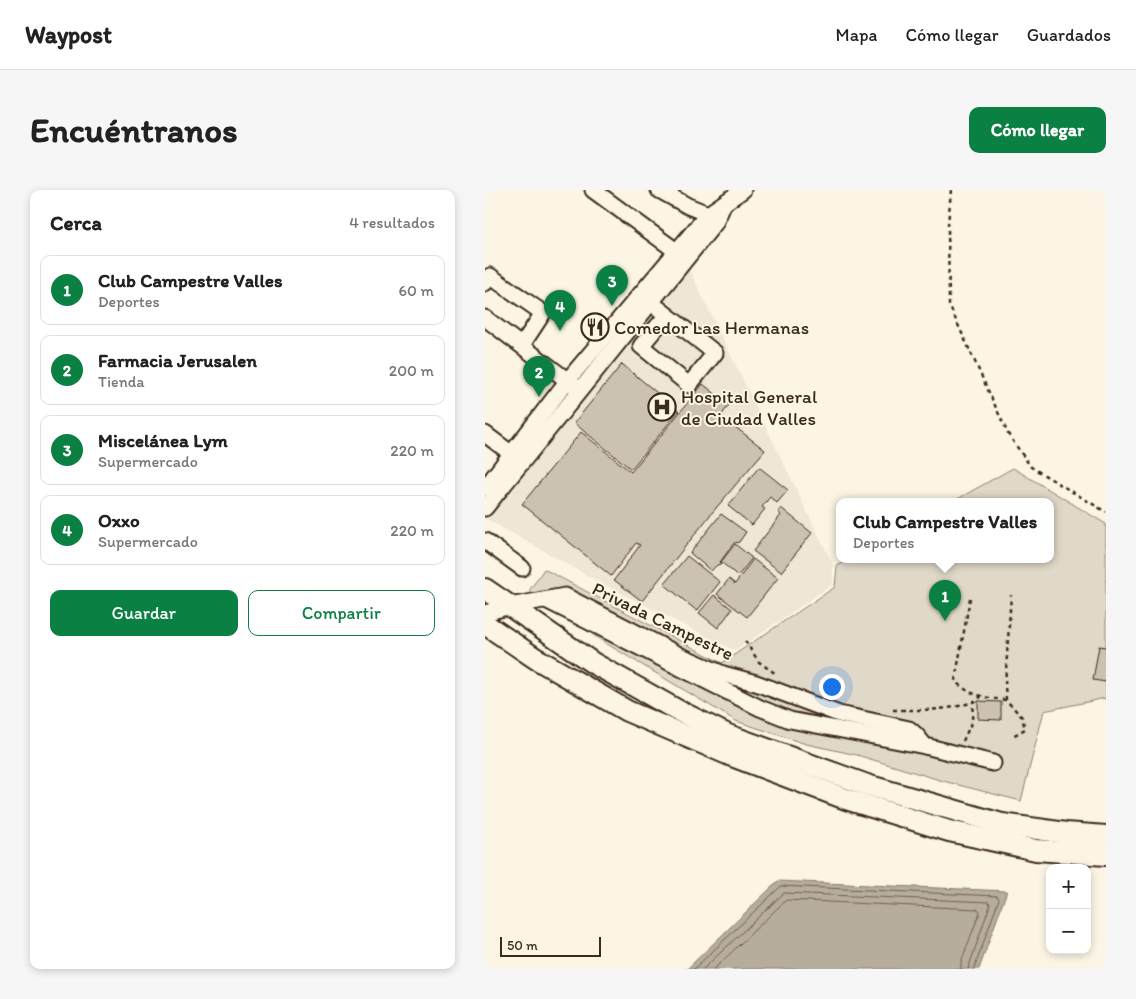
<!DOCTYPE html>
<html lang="es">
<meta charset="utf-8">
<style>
:root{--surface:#fff;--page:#f6f6f6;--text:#222;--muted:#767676;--line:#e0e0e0;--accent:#0b8043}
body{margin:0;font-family:Itim,sans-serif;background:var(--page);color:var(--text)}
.controls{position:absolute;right:15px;bottom:15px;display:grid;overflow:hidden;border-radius:10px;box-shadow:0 2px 8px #0003}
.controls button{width:45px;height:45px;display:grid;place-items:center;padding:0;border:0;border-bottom:1px solid var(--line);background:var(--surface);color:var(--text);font:25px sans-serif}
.scale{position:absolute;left:15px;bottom:12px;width:101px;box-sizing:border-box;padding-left:5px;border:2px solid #3b2a1e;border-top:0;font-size:14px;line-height:18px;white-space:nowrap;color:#3b2a1e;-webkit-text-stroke:4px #fcf5e5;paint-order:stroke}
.you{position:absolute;left:346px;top:496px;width:18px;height:18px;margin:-12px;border:4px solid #fff;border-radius:50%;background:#1a73e8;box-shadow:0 0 0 8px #1a73e833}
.badge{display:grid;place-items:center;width:32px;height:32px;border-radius:50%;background:var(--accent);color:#fff;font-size:16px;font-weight:700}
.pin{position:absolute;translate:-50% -41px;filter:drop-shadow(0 1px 2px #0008)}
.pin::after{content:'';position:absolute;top:26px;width:18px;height:15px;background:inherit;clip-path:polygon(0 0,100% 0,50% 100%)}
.popup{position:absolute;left:351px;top:308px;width:218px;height:65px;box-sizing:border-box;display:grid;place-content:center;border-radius:10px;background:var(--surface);filter:drop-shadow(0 1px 4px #0005);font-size:16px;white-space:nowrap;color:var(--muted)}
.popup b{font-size:19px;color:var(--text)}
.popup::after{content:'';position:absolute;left:50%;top:100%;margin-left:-10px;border:10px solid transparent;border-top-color:var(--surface)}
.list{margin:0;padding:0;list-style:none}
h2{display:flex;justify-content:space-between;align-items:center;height:65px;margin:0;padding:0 20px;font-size:21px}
h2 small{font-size:16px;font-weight:400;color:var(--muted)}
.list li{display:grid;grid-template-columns:32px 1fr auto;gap:15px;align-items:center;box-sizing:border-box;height:70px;margin:0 10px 10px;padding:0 10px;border:1px solid var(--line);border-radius:10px}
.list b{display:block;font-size:19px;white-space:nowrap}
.list p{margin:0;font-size:16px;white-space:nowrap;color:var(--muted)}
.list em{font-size:16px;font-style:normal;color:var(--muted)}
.actions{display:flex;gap:10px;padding:15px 20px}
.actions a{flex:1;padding:11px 0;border:1px solid var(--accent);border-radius:10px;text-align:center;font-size:18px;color:var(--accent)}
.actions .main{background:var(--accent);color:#fff}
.map{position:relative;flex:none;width:621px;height:779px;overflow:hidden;border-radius:10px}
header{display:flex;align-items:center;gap:30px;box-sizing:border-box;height:70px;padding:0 25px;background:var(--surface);border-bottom:1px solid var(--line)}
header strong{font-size:24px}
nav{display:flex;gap:28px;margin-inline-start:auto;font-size:18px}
.intro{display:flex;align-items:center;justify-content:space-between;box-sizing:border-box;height:120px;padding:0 30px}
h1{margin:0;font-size:35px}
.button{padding:12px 22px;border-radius:10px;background:var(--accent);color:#fff;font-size:18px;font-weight:700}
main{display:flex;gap:30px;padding:0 30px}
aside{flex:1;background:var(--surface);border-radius:10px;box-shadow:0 2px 8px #0003}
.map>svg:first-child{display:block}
.built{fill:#eee6d6}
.green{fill:#e0d8c8;stroke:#8e8173}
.water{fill:#b7ad9e;stroke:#85796b}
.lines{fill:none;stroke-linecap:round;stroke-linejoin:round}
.shore{stroke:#6d5e51;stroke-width:1}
.building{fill:#ccc2b3;stroke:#3b2a1e}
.minor-casing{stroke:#3b2a1e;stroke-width:19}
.major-casing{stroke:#3b2a1e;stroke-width:24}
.path{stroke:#3b2a1e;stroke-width:2.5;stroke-dasharray:4 4;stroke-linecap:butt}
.minor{stroke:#fcf5e5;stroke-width:15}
.major{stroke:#fcf5e5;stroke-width:20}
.labels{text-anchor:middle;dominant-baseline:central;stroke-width:4;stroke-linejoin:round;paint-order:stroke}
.poi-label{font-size:19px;fill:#3b2a1e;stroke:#fcf5e5;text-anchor:start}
.street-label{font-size:19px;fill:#3b2a1e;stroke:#fcf5e5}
</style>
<header>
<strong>Waypost</strong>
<nav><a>Mapa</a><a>Cómo llegar</a><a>Guardados</a></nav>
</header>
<div class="intro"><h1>Encuéntranos</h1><a class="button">Cómo llegar</a></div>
<main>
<aside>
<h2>Cerca<small>4 resultados</small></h2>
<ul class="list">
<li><span class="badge">1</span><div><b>Club Campestre Valles</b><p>Deportes</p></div><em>60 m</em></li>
<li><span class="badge">2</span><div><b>Farmacia Jerusalen</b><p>Tienda</p></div><em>200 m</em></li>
<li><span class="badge">3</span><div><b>Miscelánea Lym</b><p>Supermercado</p></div><em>220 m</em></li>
<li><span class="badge">4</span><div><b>Oxxo</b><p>Supermercado</p></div><em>220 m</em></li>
</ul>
<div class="actions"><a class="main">Guardar</a><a>Compartir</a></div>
</aside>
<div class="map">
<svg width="621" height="779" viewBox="0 0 621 779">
<rect width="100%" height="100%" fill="#fcf5e5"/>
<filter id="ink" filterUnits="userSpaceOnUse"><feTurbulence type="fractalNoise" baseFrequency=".02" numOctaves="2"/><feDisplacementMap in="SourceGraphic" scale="10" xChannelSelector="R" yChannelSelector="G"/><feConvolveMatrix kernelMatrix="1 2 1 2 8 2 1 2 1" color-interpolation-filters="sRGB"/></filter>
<g filter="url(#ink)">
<!-- built -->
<path class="built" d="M201,73L348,375V394L250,461L112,391L0,328V320Z"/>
<!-- green -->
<path class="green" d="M528,278L621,334V508L559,521L536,611L458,591L372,565L321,554L251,531L117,451L44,401L59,379L237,473L350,397L352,376L364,370H565V312H467Z"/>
<!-- water -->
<path class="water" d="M293,691L522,701L494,779H202Z"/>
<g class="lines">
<!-- shore -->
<g class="shore">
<path d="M209,779L296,696L512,706L514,709L489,779"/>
<path d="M218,779L299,703L504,712L505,715L483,779"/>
<path d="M229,779L301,710L493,719L495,722L476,772V779"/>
</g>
</g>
<!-- building -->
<g class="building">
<path d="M137,174L194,221L146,279L89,233Z"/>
<path d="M218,194L244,215L236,226L280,260L226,324L157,411L129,390L155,355L151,353L126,386L37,314L96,242L146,282Z"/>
<path d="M274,277L303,300L292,313L285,307L277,317L280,319L267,335L243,316Z"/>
<path d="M296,318L327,343L296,382L268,361L296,325L293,322Z"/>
<path d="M236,324L261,342L254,352L249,353L235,372L237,374L232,375L226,381L205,363Z"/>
<path d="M250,354L267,368L253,386L236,372Z"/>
<path d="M202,366L235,392L212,421L179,394Z"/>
<path d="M268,369L293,388L262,427L232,404L244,389L250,394Z"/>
<path d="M229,405L247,419L233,438L214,423Z"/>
<path d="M614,456L621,457V492L608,490Z"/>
<path d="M493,511L516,512V530L493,529Z"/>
</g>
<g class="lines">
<!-- minor casing -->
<g class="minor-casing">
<g id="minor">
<path d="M108,0L198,66"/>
<path d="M174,0L203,16L223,24L231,28"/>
<path d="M0,93L5,86L58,123L37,155"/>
<path d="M159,107L230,163L204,195L156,156L181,126"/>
<path d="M0,128L91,197"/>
<path d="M0,244L27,264"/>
<path d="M0,298L83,190L223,24L258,0"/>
<path d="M0,318L230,33L239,13"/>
<path d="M0,351L37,378"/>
<path d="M61,410L275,518L305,530L440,556L508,573"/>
<path d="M0,423L25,416L80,406L196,466L238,484L271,493L354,524L424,539L431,545L440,556"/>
</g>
</g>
<!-- major casing -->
<g class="major-casing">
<g id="major">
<path d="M0,399L108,473L192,520L243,545L382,595L517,634L581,643L621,646"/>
<path d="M0,434L50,468L142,521L247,566L361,609L464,641L551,660L621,665"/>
</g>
</g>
<!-- path -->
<g class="path">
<path d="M466,0L463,35L464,115L523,244L546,277L621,322"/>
<path d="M485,408L470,491C485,506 501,508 521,510L537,527L540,539L526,547"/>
<path d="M260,451L274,472L291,484"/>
<path d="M521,510L520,495L526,405"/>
<path d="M408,520C436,520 462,521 488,512"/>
<path d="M478,551L487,531L488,512L496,507"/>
</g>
<!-- minor -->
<use href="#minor" class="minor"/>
<!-- major -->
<use href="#major" class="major"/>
</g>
</g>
<!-- icons -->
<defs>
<g id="restaurant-ring" transform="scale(1.4375)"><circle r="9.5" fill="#fcf5e5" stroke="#3b2a1e" stroke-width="1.5"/><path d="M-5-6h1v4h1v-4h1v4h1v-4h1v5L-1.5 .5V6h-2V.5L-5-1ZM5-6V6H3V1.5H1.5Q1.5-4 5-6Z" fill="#3b2a1e"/></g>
<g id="hospital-ring" transform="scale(1.4375)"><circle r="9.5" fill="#fcf5e5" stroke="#3b2a1e" stroke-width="1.5"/><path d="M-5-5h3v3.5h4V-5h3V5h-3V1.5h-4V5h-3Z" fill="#3b2a1e"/></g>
</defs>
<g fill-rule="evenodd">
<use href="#restaurant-ring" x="110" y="137"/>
<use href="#hospital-ring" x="177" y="217"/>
</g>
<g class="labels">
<!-- poi labels -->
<g class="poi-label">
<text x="129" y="137">Comedor Las Hermanas</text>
<text x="196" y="206">Hospital General<tspan x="196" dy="22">de Ciudad Valles</tspan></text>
</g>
<!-- street labels -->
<g class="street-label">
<text transform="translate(178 431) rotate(26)">Privada Campestre</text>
</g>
</g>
</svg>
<div class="controls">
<button>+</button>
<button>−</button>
</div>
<div class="scale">50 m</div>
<div class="you"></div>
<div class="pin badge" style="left:460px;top:431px">1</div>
<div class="popup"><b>Club Campestre Valles</b>Deportes</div>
<div class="pin badge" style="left:54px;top:207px">2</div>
<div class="pin badge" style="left:127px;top:116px">3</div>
<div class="pin badge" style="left:75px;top:141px">4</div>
</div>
</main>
